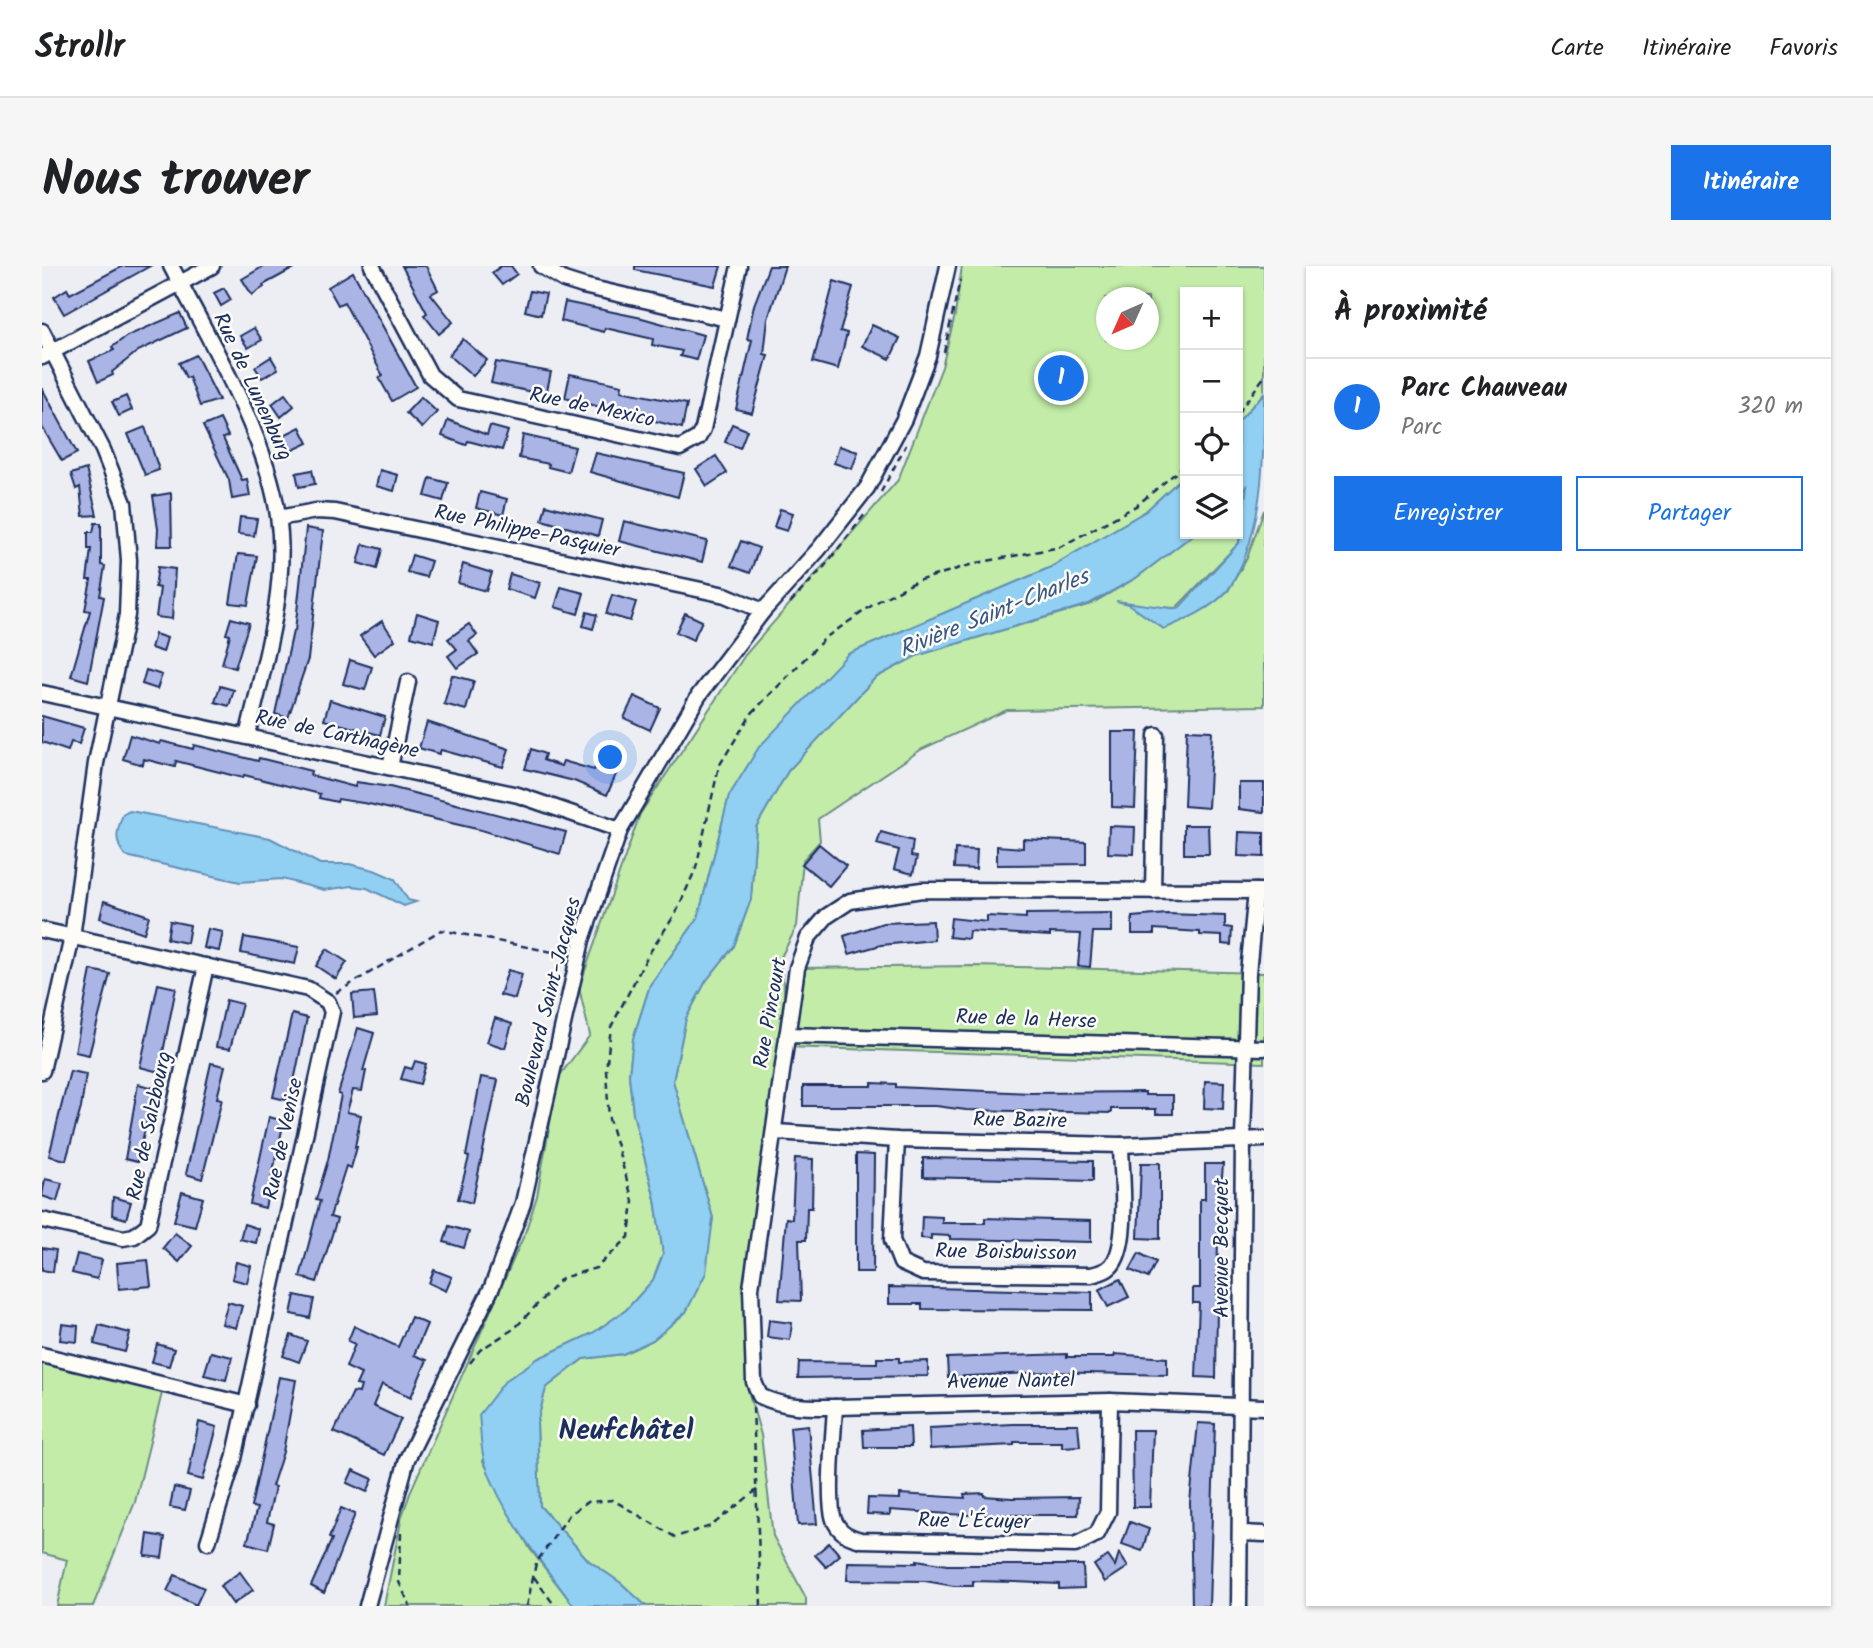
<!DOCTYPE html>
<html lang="fr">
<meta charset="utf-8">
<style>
:root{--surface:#fff;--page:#f6f6f6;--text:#202124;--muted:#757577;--line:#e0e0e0;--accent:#1a73e8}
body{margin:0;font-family:Kalam,sans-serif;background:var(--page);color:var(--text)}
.controls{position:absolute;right:21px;top:21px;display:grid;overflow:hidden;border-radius:0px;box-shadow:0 2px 5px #0004}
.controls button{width:63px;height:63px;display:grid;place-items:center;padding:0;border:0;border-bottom:2px solid var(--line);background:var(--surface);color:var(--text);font:35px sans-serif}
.compass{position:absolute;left:1054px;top:21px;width:63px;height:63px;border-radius:50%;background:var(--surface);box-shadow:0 2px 5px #0004;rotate:225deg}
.you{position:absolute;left:569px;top:492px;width:24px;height:24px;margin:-18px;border:5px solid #fff;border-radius:50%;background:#1a73e8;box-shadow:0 0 0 10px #1a73e833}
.badge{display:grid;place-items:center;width:46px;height:46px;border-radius:50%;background:var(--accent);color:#fff;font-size:23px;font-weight:700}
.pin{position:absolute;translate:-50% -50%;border:4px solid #fff;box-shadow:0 2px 7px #0006}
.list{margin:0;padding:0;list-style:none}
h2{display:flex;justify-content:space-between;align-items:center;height:91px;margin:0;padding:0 28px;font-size:30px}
h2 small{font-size:23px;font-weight:400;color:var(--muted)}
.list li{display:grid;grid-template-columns:46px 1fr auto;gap:21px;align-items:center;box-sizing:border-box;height:98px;padding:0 28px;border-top:2px solid var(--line)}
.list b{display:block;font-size:26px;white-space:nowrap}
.list p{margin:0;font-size:23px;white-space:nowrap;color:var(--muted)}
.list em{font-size:23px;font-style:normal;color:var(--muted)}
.actions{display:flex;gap:14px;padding:21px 28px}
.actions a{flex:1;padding:16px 0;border:2px solid var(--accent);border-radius:0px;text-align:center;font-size:24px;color:var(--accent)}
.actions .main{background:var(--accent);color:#fff}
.icon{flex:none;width:38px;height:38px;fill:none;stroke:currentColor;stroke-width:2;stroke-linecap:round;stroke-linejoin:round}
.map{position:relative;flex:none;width:1222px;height:1340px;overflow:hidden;border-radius:0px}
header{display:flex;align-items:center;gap:42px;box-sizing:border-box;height:98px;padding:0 35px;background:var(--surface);border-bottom:2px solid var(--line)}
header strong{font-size:33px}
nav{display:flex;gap:38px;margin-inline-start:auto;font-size:24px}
.intro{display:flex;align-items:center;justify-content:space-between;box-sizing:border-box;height:168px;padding:0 42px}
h1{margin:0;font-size:49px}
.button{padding:18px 32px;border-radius:0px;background:var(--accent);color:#fff;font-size:24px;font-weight:700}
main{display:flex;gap:42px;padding:0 42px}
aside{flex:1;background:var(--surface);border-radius:0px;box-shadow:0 2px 5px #0004}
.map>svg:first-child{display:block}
.green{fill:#c2eca8;stroke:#6e8e83;stroke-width:2;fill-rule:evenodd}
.water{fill:#91d0f2;stroke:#6290b7;stroke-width:2}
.building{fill:#aab4e5;stroke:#1b2f5e;stroke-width:2}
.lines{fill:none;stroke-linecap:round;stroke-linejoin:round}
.minor-casing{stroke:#1b2f5e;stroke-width:19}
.path{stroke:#1b2f5e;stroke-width:2.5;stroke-dasharray:7 5;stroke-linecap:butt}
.minor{stroke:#fdfcf7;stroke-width:14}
.labels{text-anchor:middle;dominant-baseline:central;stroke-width:5;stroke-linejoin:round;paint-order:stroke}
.street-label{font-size:21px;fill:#1b2f5e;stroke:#fdfcf7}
.water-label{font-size:23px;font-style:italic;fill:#385783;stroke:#fdfcf7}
.district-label{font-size:28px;font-weight:bold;fill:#1b2f5e;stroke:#fdfcf7}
</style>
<header>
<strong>Strollr</strong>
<nav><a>Carte</a><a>Itinéraire</a><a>Favoris</a></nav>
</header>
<div class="intro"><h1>Nous trouver</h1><a class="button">Itinéraire</a></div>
<main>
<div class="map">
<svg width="1222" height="1340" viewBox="0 0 1222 1340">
<rect width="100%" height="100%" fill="#eceef3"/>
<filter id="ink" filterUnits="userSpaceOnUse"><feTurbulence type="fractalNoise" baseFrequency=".0143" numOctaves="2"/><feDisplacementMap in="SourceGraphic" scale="14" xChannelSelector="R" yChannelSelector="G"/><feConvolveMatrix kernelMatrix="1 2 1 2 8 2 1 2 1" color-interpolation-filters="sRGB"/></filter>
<g filter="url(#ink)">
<!-- green -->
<g class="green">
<path d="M920,0H1222V127L1196,156V26H1143V209L1104,245L1007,302L806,388L687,530L656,652L608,719L591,773L587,809L591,847L613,933L621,988L611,1014L584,1044L551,1067L495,1093L441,1195L488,1283L532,1340H342L360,1250L370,1222L483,967L495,930L516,812L548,769L537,722L598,548L703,389L856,214L900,101L913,49ZM1064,32H1106V74H1064Z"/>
<path d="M1205,219L1197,277L1134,342L1090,340L1144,354L1186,325L1205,292L1222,244V440L965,444L880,483L776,553L778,575L761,594L755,660L737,695L742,717L743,775L755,702L932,700L1222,707V797L743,781L702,1015L706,1124L719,1169L731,1270L764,1332V1340H604L579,1317L547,1295L498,1240L495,1157L504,1122L541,1093L581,1088L611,1074L644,1046L671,952L631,815L644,752L664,715L692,680L709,633L714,561L746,505L833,412L874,390L1049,338L1094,312L1152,268H1196V228Z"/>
<path d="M0,1089L122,1119L93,1236L51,1340H15L25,1294L0,1287Z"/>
</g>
<!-- water -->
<g class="water">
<path d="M1222,127C1222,193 1222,270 1186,324C1171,342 1143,354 1122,363L1086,338L1074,335L1136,343L1197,277L1205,220L1196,228V156Z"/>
<path d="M1143,209V268H1152L1094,312L1047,338L874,390L833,412L746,505L714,561L709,633L692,680L664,715L644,752L631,815L671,952L664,1007L644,1046L611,1074L581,1088L541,1093L504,1122L495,1157L498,1240L547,1295L579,1317L604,1340H532C499,1296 461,1250 443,1197C438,1183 439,1164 437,1149L463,1115L495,1093L551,1067L584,1044L611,1014L621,988L613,933L591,847L587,809L591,773L608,719L656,652L687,530L717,481L806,388L1007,302L1104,245Z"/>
<path d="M88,545L228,572L278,598H307L332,604L353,613L366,634L374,636L362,640L325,622L310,620L282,624L240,613L198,616L84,590C71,576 75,564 81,548Z"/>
</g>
<!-- building -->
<g class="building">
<path d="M81,0H108L22,48L12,31L25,23L28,28Z"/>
<path d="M222,0H256L221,19L222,21L210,29L200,13Z"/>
<path d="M360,0H384L396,24L389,28L411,56L397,68L382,49L385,47Z"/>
<path d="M459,0H469L475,8L460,19L450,7Z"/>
<path d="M593,0H679L673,20L593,4Z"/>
<path d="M727,0H743L726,53L722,88L726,89L710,147L694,143L710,74L705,73L712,39Z"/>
<path d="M311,6L374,121L350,135L337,112L341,110L302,36L296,39L286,21Z"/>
<path d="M792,15L811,21L798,65L805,67L796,103L771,96Z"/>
<path d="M182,22L189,34L179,40L172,27Z"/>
<path d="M488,25L504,28L499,49L483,45Z"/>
<path d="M523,36L600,52L661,69L654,94L638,90L640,85L610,79L611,73L563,62L562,66L519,55Z"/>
<path d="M138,47L145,62L96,85L70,106L71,109L56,116L47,95L72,84L70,81L85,70Z"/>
<path d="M830,59L858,72L848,93L820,80Z"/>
<path d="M212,62L220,74L206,82L198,70Z"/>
<path d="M421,73L445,94L431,110L407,89Z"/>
<path d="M154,89L177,134L158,140L147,111L144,112L137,97Z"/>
<path d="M229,91L236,103L220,112L213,101Z"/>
<path d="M454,96L509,106L504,129L449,117Z"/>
<path d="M528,108L580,119L579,125L645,138L640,162L523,132Z"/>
<path d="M0,122L35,187L20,195L0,161Z"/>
<path d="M243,128L252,140L239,151L230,138Z"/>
<path d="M84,130L90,144L77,150L70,136Z"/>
<path d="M379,131L395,146L380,162L364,147Z"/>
<path d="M178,153L186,170L181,172L200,214L205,213L208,230L190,233L187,214L161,160Z"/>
<path d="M406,154L445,169L448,160L466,165L460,184L426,175L424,179L400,170Z"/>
<path d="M690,158L705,164L698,182L683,176Z"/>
<path d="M103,161L117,204L103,209L86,168Z"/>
<path d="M258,161L266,177L249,185L242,169Z"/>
<path d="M481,169L533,181L526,206L506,201L507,198L477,192Z"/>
<path d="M797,180L816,186L810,203L792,197Z"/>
<path d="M554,187L642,207L636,231L548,206Z"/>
<path d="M674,190L685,207L665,220L654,203Z"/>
<path d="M44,203L55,249L41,250L38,221L34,223L29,208Z"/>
<path d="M270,204L273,218L257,221L254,207Z"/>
<path d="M338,204L356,209L352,225L334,220Z"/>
<path d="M388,212L406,217L401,235L383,230Z"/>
<path d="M438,226L465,233L461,249L434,242Z"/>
<path d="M129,227L130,280H115L116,263L111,230Z"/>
<path d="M504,239L560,254L556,270L500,254Z"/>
<path d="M738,243L751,247L745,265L732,261Z"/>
<path d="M198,251L215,253L212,270L196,268Z"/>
<path d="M582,255L665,275L660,296L577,275Z"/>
<path d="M53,257H59V299L63,300L58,330L62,331L46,415L29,410L48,345L43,344L49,314H45L49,283H46V266H51Z"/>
<path d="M264,262L281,265L266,393L246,452L233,448L251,365H253Z"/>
<path d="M699,275L717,282L708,307L689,300Z"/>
<path d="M321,278L340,283L335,303L316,297Z"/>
<path d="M196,288L215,290L206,339L188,337Z"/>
<path d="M370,289L389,295L384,311L365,306Z"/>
<path d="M421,298L450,307L444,325L416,317Z"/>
<path d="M116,301L133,303L130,353L114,351L118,322L113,321Z"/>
<path d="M468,308L498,317L493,332L464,323Z"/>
<path d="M519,321L542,327L536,348L513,341Z"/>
<path d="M570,329L594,336L588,355L564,348Z"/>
<path d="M545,346L555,349L551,363L541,360Z"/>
<path d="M375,347L397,354L391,376L369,370Z"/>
<path d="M643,347L660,355L651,374L634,366Z"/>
<path d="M189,352L207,357L193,402L180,398L188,369L184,368Z"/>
<path d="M340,355L353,374L332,389L318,370Z"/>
<path d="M427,358L435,369L427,375L436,388L415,402L406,390L415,383L406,373Z"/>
<path d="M113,368L125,372L121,386L109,382Z"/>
<path d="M308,394L330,401L323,424L301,418Z"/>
<path d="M104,404L120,409L115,423L100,418Z"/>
<path d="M410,409L432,415L424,444L402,438Z"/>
<path d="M178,420L192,424L187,440L173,436Z"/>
<path d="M592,430L618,442L608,464L582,452Z"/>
<path d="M288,434L343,451L338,469L282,454Z"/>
<path d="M0,450L42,462L37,478L29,476L26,485L0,476Z"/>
<path d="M385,456L467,483L461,501L399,484L397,488L377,482Z"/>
<path d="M1145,464L1170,465L1166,542L1142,540Z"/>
<path d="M1070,466H1096L1093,542L1070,541Z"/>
<path d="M88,469L118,478L119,475L151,483L152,479L216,495L217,492L269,505L268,509L313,521L314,516L348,521L524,566L518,588L439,564L327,538L296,533L295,536L277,532L278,528L202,509L201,512L134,495L133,501L102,493L101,499L81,493Z"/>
<path d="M489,483L503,488L501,494L519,500L521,495L552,504L556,496L576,504L565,529L532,515L483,503Z"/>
<path d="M1197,517H1222V546L1197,543Z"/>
<path d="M1142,559H1166L1167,588H1142Z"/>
<path d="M1067,560L1093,561L1092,588L1066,587Z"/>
<path d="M839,566L871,575L869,590L875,591L871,608L852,603L857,584L835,578Z"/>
<path d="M1197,566L1222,567V591L1196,590Z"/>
<path d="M981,573L1044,576V598L955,599V580L981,582Z"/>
<path d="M777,578L804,600L787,620L760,598Z"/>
<path d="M913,583L935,584L934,603L912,602Z"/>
<path d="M62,635L107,650L102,667L58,652Z"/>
<path d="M1070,647V666H1051L1048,701L1036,700L1039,668L1008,667V670L927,665L926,673L907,671L909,652L945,656V650L984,652V648Z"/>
<path d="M1125,648L1183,650V661L1190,662L1189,679L1180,678V670L1158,669V666L1112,663V668H1090V651Z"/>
<path d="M128,655L148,659L145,677L125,673Z"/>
<path d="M891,655L892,674L839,679L807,688L802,670L841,657Z"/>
<path d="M166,663L181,666L177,685L162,682Z"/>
<path d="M202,671L257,681L253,698L199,687Z"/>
<path d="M285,683L305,696L294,713L274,700Z"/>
<path d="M49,704L68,708L47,789L33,786Z"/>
<path d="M466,704L480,708L473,733L458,729Z"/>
<path d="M116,718L134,722L117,806L98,801Z"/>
<path d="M332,726L335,750L312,752L310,728Z"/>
<path d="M184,734L200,738L188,783L174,781Z"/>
<path d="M250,748L265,752L248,835L231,831Z"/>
<path d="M453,752L470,758L463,782L445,776Z"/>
<path d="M316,762L332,767L321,805H324L320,825L311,824L305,846L319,849L313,881H315L309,902L304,900L288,951L295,953L275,1016L258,1011L278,935L274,934L286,894L299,829L296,828Z"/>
<path d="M373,795L384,798L378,818L359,813L363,801L370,803Z"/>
<path d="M169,797L183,800L175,832L180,833L160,913L144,908Z"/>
<path d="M28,805L44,808L39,842L24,894L7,890Z"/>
<path d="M439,811L456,814L430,937L416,933L427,891L424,890Z"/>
<path d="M1163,815L1182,816L1181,843L1162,842Z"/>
<path d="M830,817L854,818V821L989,827L1103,826V829H1131V848H1114V843H1069V847L924,844L894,840H761V820H830Z"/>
<path d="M96,818L113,822L95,896L83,893Z"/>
<path d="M227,851L242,855L223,942L208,938Z"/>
<path d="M814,888L832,889L831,1006H814Z"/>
<path d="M753,892L771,893L770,942H765L764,974H757L759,1035L737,1034L744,952L750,953Z"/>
<path d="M881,892L1051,895V915L881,911Z"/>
<path d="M1099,897H1118V973L1096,972Z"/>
<path d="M1163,898H1181L1176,965L1174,1112L1154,1111L1157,1037H1151V1022H1158V933H1163Z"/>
<path d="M3,913L20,917L15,935L0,930Z"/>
<path d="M140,926L161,932L153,960L132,955Z"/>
<path d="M71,931L89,936L84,953L70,949Z"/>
<path d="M880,950L900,951V957H943V952L1049,955V976L908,973V970L889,969V973L879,972Z"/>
<path d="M202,958L217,963L214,977L198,973Z"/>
<path d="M407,960L427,966L422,982L402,976Z"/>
<path d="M133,967L150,980L137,996L121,982Z"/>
<path d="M0,982L14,984L11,1006L0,1004Z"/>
<path d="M1097,987L1114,996L1106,1012L1088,1004Z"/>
<path d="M35,988L60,994L55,1013L30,1007Z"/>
<path d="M106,994L109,1020L77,1023L75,997Z"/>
<path d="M194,996L209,1000L205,1017L190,1013Z"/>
<path d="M392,1004L410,1011L404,1025L387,1017Z"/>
<path d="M1078,1013L1087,1031L1066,1041L1057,1024Z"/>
<path d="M847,1021L1050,1026V1044L880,1043V1038H847Z"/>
<path d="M253,1029L272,1033L268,1052L249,1048Z"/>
<path d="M186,1036L200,1040L194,1062L180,1058Z"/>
<path d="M369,1051L385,1058L372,1089L385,1094L369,1131L340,1118L331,1140L359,1153L342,1189L292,1166L311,1126L317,1127L319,1120L314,1119L319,1108L304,1101L313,1078L306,1075L312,1060L356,1081Z"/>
<path d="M727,1054L750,1057L748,1074L725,1071Z"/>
<path d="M20,1058L36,1060L35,1076L18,1074Z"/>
<path d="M57,1059L88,1067L83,1086L52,1078Z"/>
<path d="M249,1069L265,1075L257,1096L241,1090Z"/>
<path d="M115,1078L132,1083L127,1100L110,1096Z"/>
<path d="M169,1086L190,1091L184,1114L162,1109Z"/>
<path d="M1025,1088V1091H1072L1073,1088L1125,1092V1109L1007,1106L906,1111L905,1092Z"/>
<path d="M835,1092H857V1096L886,1095V1110L756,1112L757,1096L835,1097Z"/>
<path d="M237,1111L254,1114L241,1186L230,1220L233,1221L225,1256L232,1258L226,1283L205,1277L215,1242L209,1241Z"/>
<path d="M157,1156L175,1161L161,1214L146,1210Z"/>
<path d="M1156,1157L1173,1158L1167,1340H1150L1148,1236Z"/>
<path d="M971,1158H1036L1038,1180L1020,1181V1176H972V1179L888,1183L887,1162Z"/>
<path d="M766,1159L775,1258L756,1259L748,1161Z"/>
<path d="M868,1161L869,1181H822L821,1164Z"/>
<path d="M1090,1164H1111L1108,1241H1091Z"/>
<path d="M311,1204L331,1213L325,1226L305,1217Z"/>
<path d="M132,1221L148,1225L143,1244L128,1241Z"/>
<path d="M942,1227V1230L970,1232L1037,1231L1036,1249H923L848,1244V1249L825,1248L826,1232L858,1233V1228L923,1232L922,1228Z"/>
<path d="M299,1242L313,1248L282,1327L269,1320L290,1273L287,1272Z"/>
<path d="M1088,1256L1107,1263L1100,1285L1080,1278Z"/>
<path d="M106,1268L123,1271L120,1292L103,1290Z"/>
<path d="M787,1277L798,1289L784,1301L773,1289Z"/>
<path d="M1077,1287L1086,1301L1063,1316L1052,1299L1066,1290L1073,1300Z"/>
<path d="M875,1294L905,1299H1041L1042,1322L1017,1323V1318L973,1316L931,1315V1320H912L883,1315L805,1314L806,1296L875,1297Z"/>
<path d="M198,1306L211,1324L191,1338L178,1320Z"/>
<path d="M133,1309L162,1322L154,1339L125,1325Z"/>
</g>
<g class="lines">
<!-- minor casing -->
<g class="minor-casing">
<g id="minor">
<path d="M129,0C167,73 225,170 236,250C247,323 221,400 205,471"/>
<path d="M330,0L388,109L416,133L638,182L656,172L661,163L697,0"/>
<path d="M499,0L522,14L541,20L685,53"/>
<path d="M0,65L61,184L82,237L87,294L85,349L54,497L30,671L0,805"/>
<path d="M0,91L170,0"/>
<path d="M237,252L274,245L293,246L683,329L721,345"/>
<path d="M0,427L476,529L578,564"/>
<path d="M348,501L366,416"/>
<path d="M1111,625L1114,469"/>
<path d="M1222,625L880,624L808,635L785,650L766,672L755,702L709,1022L712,1116L718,1130C743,1142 766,1141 793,1141L1068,1135L1222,1141"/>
<path d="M0,664L266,723L286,736L290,746L192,1193L166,1276"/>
<path d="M745,769L1222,782"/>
<path d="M734,866L855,874L1079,879L1222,873"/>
<path d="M855,874L850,974L859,997L881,1007L1049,1009C1056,1007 1063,1006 1068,1001C1089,982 1079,906 1079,879"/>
<path d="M0,954L81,972L92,970L106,959L164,700"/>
<path d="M0,1089L205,1139"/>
<path d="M793,1141C792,1164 784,1239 793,1256C799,1268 808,1271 819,1274L1033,1279L1055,1268L1066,1246L1068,1135"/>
<path d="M1199,1267L1222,1268"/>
<path d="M325,1340L365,1193L450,1021L481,937L540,674L578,564L657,429L721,345L777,283L825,222L862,153L886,90L906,0"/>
<path d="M1197,1340L1201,872L1206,707L1214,625"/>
</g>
</g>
<!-- path -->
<g class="path">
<path d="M902,86L918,14"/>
<path d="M1196,147L1222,111"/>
<path d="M839,226L864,179"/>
<path d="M748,337L782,301L823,248"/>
<path d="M294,727L399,664L526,689"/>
<path d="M428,1097L438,1084L473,1062L520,1012L554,1002L587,971L591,935L567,853L564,804L569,761L606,689L634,647L654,602L677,500L709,448L783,372L838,334L875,315L935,297L1018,281L1094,240L1143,199"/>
<path d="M711,1141L719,1340"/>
<path d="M359,1267L357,1316L368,1340"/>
<path d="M492,1311L513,1340"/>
<path d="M485,1340L494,1297L527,1249L545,1236L571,1234L633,1271L669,1260L716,1223"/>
</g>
<!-- minor -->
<use href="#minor" class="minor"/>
</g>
</g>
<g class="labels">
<!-- street labels -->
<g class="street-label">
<text transform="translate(210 121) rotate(65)">Rue de Lunenburg</text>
<text transform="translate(550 142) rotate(12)">Rue de Mexico</text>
<text transform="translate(485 266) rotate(12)">Rue Philippe-Pasquier</text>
<text transform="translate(295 469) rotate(12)">Rue de Carthagène</text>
<text transform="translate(507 736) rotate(-76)">Boulevard Saint-Jacques</text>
<text transform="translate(729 747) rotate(-80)">Rue Pincourt</text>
<text transform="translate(984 754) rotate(2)">Rue de la Herse</text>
<text transform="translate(978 855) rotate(1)">Rue Bazire</text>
<text transform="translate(108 860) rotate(-78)">Rue de Salzbourg</text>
<text transform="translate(242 873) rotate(-78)">Rue de Venise</text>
<text transform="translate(1180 982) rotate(-90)">Avenue Becquet</text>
<text transform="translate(964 987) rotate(1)">Rue Boisbuisson</text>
<text transform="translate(969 1116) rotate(-1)">Avenue Nantel</text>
<text transform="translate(932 1256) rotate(1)">Rue L'Écuyer</text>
</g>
<!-- water labels -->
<g class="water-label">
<text transform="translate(952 348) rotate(-22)">Rivière Saint-Charles</text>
</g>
<!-- district labels -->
<g class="district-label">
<text x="584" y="1165">Neufchâtel</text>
</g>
</g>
</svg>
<div class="controls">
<button>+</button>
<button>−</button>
<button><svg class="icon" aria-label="locate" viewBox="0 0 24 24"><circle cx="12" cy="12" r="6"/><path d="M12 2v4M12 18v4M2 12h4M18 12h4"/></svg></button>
<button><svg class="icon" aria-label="layers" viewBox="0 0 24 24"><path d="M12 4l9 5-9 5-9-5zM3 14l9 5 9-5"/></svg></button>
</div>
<svg class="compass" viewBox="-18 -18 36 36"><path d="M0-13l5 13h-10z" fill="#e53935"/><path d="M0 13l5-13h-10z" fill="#757577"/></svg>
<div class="you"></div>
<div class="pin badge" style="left:1019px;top:112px">1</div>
</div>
<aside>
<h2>À proximité<small></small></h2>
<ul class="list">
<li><span class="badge">1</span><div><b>Parc Chauveau</b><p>Parc</p></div><em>320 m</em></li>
</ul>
<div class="actions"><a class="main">Enregistrer</a><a>Partager</a></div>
</aside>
</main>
